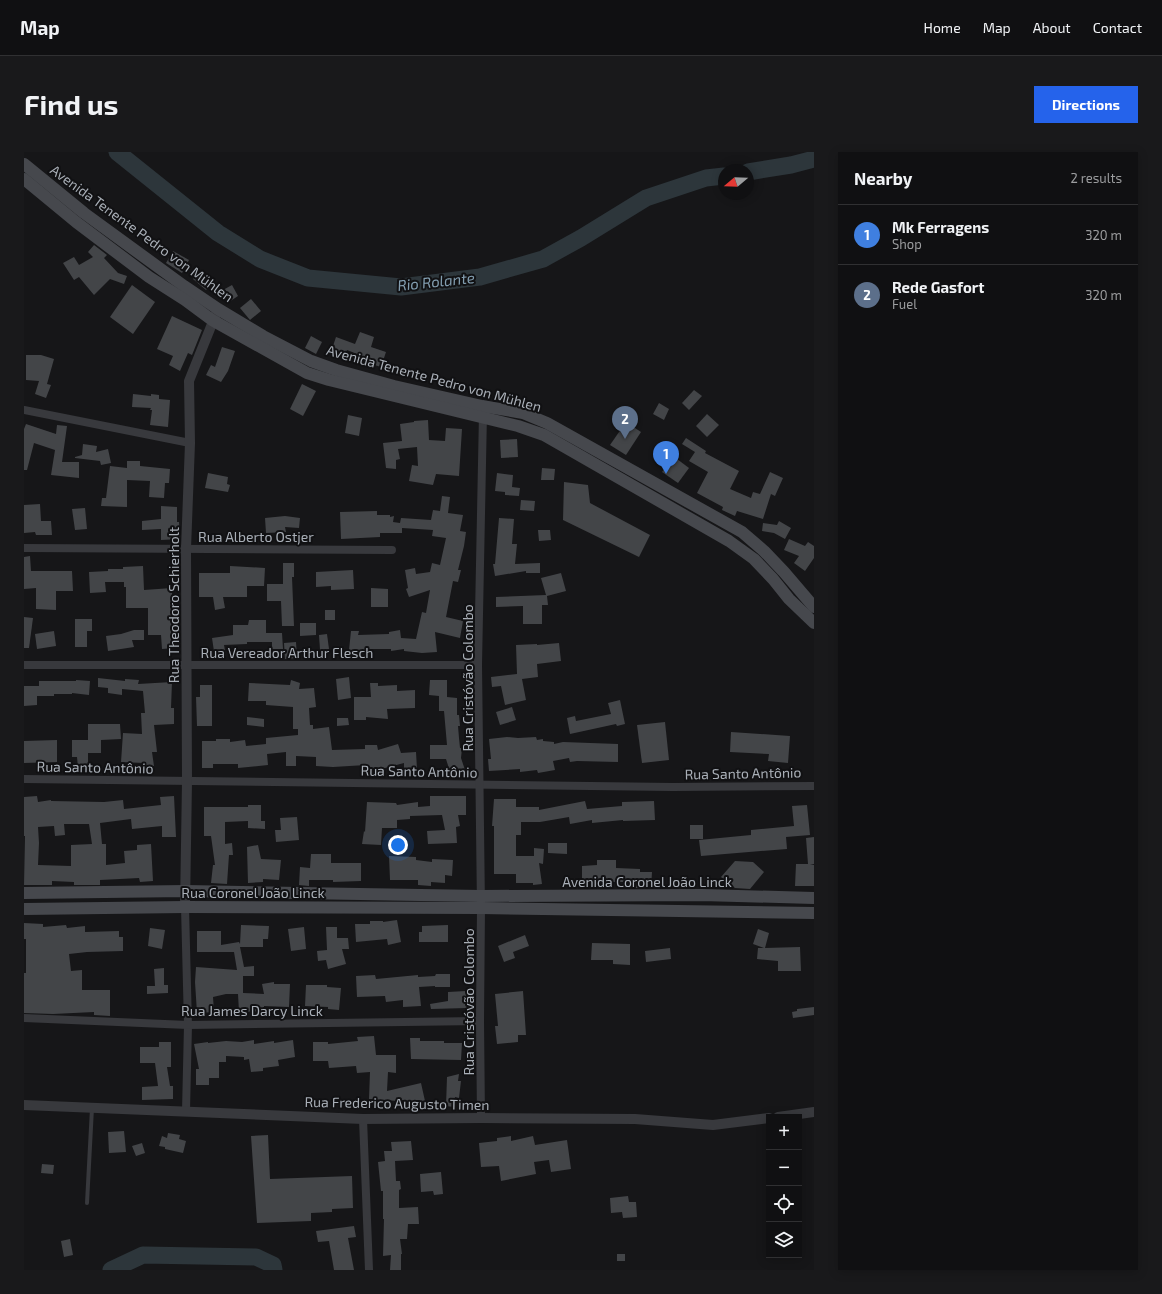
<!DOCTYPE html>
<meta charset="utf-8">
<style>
:root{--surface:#101012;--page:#19191b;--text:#f1f3f6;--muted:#9c9d9f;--line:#303032;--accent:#2563eb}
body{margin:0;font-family:"Exo 2",sans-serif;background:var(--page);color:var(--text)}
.controls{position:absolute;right:12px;bottom:12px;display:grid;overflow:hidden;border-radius:0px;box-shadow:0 2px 10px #0003}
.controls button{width:36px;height:36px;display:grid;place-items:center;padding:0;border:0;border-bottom:1px solid var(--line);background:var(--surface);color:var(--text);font:20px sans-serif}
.compass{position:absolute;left:694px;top:12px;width:36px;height:36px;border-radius:50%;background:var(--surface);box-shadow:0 2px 10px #0003;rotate:251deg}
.you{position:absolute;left:374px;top:693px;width:14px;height:14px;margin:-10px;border:3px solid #fff;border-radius:50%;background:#1a73e8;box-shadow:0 0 0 6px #1a73e833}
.badge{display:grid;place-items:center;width:26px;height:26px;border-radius:50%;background:var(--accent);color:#fff;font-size:13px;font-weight:700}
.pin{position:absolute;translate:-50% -33px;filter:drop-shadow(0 1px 2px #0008)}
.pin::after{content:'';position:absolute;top:21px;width:14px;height:12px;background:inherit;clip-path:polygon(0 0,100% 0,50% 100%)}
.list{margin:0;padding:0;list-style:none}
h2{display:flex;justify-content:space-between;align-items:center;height:52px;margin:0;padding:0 16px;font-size:17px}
h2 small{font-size:13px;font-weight:400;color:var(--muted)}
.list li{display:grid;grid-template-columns:26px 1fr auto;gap:12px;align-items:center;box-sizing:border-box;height:60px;padding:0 16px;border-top:1px solid var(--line)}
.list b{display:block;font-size:15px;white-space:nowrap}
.list p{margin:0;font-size:13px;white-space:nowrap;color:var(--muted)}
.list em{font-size:13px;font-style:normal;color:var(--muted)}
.icon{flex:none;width:22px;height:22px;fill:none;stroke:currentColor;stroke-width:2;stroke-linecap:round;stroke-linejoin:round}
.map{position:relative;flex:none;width:790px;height:1118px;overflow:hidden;border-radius:0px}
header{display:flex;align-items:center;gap:24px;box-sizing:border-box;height:56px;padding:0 20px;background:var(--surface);border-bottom:1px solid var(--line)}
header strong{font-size:19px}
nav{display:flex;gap:22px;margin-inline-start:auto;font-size:14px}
.intro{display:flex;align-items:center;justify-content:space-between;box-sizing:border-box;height:96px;padding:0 24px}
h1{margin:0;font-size:28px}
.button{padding:10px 18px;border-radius:0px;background:var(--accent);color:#fff;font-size:14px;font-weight:700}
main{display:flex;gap:24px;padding:0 24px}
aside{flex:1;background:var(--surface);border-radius:0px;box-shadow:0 2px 10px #0003}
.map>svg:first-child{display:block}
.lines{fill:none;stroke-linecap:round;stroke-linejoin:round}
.river{stroke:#2d363b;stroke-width:17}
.building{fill:#434548;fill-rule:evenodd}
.service{stroke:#38393d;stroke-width:4}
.minor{stroke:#38393d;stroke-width:8}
.tertiary{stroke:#38393d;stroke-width:10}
.secondary{stroke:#46484d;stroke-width:12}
.labels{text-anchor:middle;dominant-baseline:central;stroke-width:4;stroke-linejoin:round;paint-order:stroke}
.street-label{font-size:14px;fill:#a9afb7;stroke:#111113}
.water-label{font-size:15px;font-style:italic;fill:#839eb0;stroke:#111113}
</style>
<header>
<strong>Map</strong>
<nav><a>Home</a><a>Map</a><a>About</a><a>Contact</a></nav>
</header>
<div class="intro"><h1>Find us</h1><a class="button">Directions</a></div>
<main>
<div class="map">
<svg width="790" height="1118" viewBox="0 0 790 1118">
<rect width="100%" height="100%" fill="#161618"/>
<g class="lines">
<!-- river -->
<g class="river">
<path d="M93,0L194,81L236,107L284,126L377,135L456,125L519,107L557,86L622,46L682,26L700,24"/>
<path d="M724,20L767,13L790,7"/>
<path d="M87,1118L119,1103L232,1105L249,1113L250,1118"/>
</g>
</g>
<!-- building -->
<g class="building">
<path d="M70,93L83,103L80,106L94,121L103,124L100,132L86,127L70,143L55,125L50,128L39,111L50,105L55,113L69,105L64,100Z"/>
<path d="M149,99L165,108L158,121L142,111Z"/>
<path d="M174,121L188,132L182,138L169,127Z"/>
<path d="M108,133L131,150L109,182L86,165Z"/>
<path d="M208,133L214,144L205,150L199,138Z"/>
<path d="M227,147L237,159L226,168L216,156Z"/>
<path d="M148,164L178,178L168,203L164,201L156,219L145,213L149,204L133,197Z"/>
<path d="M336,180L350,185L347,195L362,200L357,215L344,211L346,207L323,198L320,205L307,200L312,185L331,192Z"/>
<path d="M287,184L298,190L292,202L281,196Z"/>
<path d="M198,195L211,199L204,219L197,230L182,223L187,213L191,215Z"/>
<path d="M2,203H17L30,207L23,232L27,233L22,246L11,242L15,229L2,228Z"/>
<path d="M278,232L292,239L279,264L266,257Z"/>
<path d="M670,238L678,244L665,258L658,251Z"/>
<path d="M109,242L127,244V242L135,243V247L146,248L144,275L126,273L128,258H126L127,256L108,255Z"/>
<path d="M635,251L645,257L640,268L629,262Z"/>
<path d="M683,262L695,273L683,285L672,274Z"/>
<path d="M324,263L338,266L335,284L321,281Z"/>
<path d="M404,268L405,288L421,289L422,276L438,277L435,324L412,322L409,333L385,329L388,313L394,314L393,295L374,297L376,307L372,308V317L362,316L359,291L378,289L376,272L390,270V269Z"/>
<path d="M602,270L617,280L602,303L586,293Z"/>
<path d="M2,272L32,282L33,273L43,274L38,310H55V326L27,323L31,298L10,291L3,318H0V277Z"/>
<path d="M662,286L682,299L681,301L715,319L706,337L727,346L729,340L736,342L746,320L759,326L751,344L747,342L739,367L713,359L711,364L698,358L699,355L673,341L684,320L665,309L671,300L658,292Z"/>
<path d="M493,287L494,305L477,306L476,288Z"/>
<path d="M59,292L73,294L72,300L84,297L87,311L77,313L76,309L51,306V305L58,303Z"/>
<path d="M649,304L665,316L654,331L638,320Z"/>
<path d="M103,309H116V314L146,317L145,331H141L140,346L125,345L126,329L103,328V355L77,354L78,346H82L86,314L103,316Z"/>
<path d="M518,316L531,317L530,328H517Z"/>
<path d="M184,321L204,325L203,332L206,333L204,340L181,336Z"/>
<path d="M473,321L489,323L488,335L496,336L495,344L481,343V340L471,339Z"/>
<path d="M540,330L564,333L566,351L626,383L615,405L539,368Z"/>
<path d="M418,344L426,345L424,361L439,363L436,379L442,380L440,394L434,418H437L434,430L429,429L422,465L439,469L436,486L411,480L413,500L398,501L380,499V497L367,499V497H343V500L325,498L327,479H335L334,483L365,482V480L376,478L377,486L392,487L398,460L402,461L406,438L385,445L382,437L384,436L381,418L391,416L392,422L406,420L408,411L416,413L422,386L408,384L409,378L378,376V381H356V385L317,387L316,360L353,359V363H366V365L370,364L369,370L376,371L377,366L407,368L409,358L416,359Z"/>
<path d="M497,348L511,349L510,359L496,358Z"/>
<path d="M16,352L17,369H27L28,383H12L11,380L0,381V353Z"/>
<path d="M137,354L153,355V370H155L156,387L137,388V377L118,378V369L137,367Z"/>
<path d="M61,356L63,377L51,378L48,357Z"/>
<path d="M261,364L276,366L275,376L261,375L262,380L242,381L241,366Z"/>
<path d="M475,366L490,367L488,392H493L491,412L516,411V421H502V419L471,424L469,412H471Z"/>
<path d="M755,369L767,376L761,387L750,381L738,379L739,371L753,373Z"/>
<path d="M514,378H526L527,388L515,389Z"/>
<path d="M765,387L781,394L784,390L790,394V406L781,419L770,411L775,404L760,398Z"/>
<path d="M6,404L7,419H48L49,439H32V458L12,457V436L0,437V405Z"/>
<path d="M259,411H270V425H268L270,474H258L257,449H243V432H259Z"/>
<path d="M119,414L120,438L148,436V473H151L152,484L149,485L150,496L138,497L137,483H124V456H102V435H100V430H81L82,440L66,441L65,420L84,419V417H99V415Z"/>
<path d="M206,414L241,416L240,434H223V445H199L201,456L191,458L189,445H175V421H206Z"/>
<path d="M329,418L330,437L307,438V434L292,435V420Z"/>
<path d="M537,421L542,439L523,444L524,453H518V472H499V454L472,455V445L522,443L517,426Z"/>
<path d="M347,436L364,437V455H347Z"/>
<rect x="301" y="458" width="10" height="10"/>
<path d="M0,465L9,466L5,496H0Z"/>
<path d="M51,467H68V479H63V495H51Z"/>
<path d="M225,468H242V481H258L259,497H248V490H223V492L200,493L202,504L191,506L188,486L209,483V473H224Z"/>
<path d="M276,471H292V483L276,484Z"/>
<path d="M110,478H120V488H108L110,495L84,499L82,484L97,482Z"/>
<path d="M30,479L32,494L13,497L11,482Z"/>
<path d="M303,482L305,497L296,498L295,483Z"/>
<path d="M272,490L273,506L261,507L260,491Z"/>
<path d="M535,491L537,509L513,512L514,525L498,527L502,548L481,553L477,534L468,535L467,525L493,522L492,493L513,492V493Z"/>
<path d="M325,525L327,546L314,548L312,527Z"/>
<path d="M74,526L101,529V527L115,528L114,532L148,530L147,556H150V572L130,573L133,600H128L130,614L120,615V611L97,610L99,581L118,582L117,561H121L119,539L98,537V543L84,541V536L74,535Z"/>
<path d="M52,528L66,529L65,543L48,541V542H30V544H13V553L0,554V534H15V529H52Z"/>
<path d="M267,528L276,531L275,537L290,536L292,555L285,556L286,573H289V577L305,575L308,598L341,597V593H353L354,598L374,592L377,601L392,600L393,617L380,618V611L361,616L343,617L342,613L309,615L292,614V605L272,604V614H262V600L243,602L244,613L214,616V612H189V616H178V589H192V587H206V590L221,588L222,594L242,592V586L274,583V577H269V555L242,553V549H224L225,531L266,533Z"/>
<path d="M406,528H423V545L433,546V563H435L436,574H434L435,586L436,596H438L437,606L441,618L427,623L422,607H406V593H423L420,559H415V544L405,543Z"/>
<path d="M346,531H354V534L373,533V539L391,538V556L363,557L364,567L342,565V568H330V545H347Z"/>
<path d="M176,533H188V574H173L172,545H176Z"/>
<path d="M596,548L601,572L593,574L592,572L546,582L543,566L551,564L552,569L587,562L584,551Z"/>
<path d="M488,555L492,568L476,573L472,560Z"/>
<path d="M223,565L240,567V575L223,573Z"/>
<path d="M313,566H324L325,573L313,574Z"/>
<path d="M641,570L645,608L618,611L613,573Z"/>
<path d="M64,572H96L97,587L77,588V601H64V616H54L53,605H48V588H64Z"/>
<path d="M707,580L766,584L764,611L744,609L745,602L706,600Z"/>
<path d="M483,585L494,586L512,585L513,588L519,587V589L530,590V592L539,590L594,592V610L553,609L546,610L545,606L529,609L531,618L514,621L513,618L496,620V617L465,619L464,607H467L465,587Z"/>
<path d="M33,588V610L0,611V589Z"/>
<path d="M13,644L14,650L27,648V649L80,650L99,648L100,657L137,653L136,645L150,644L152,685H138V674L108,677L107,667L76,671L78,692H82V713L101,711L100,699L113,698V693L127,692L129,729L116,730L115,726L96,727L76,728V733H50V730L28,729V733H0L1,684H0V645ZM40,672H65L68,692L47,693V714L14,713L15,691L14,675L30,674L31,684L41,683Z"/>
<path d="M406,644H442V663H434L436,674L432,675L433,691L404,692L403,679L421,678L418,663L386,664V667L373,668V676H358L357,693L338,692L340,679L341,680L343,650L372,651L373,653L394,650V655L406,654Z"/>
<path d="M470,647H492V655H515V658L561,649L563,657L598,654V650L630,649L631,668L599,669V668L568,671V668L546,672L545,665L516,670H497V683H492V704H510V696L520,697L519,712L515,711L518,732L509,733V731H492V722H470V674H468Z"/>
<path d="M224,653H237V669H241V677L224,676V669L201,670V692L208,691L209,703H205L203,732L187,731L189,713H191L187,684H180V655H224Z"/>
<path d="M783,653L786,683L762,685L763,697L677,704L675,688L727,683V678L770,674L768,654Z"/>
<path d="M273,665L275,688L252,690L251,678H257L256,666Z"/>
<rect x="666" y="673" width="13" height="14"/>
<path d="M790,685V712L786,713H790V734H771L772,712H784L782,686Z"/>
<path d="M524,691H543V702L524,701Z"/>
<path d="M234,693L237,707L257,708L255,728L239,727V730L224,731L223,695Z"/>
<path d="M287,702H307V711H337V729L309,730V728H285V734L275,733L276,715L286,716Z"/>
<path d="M365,704L392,705V708L408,710V707L429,708L428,724L421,723V731L407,730V734L394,733V728H366Z"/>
<path d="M573,708H592V716L616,717V720H628L627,736H599V730H571V733H558V714L573,713Z"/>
<path d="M711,709L729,710L740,720L726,737L711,736L697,725Z"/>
<path d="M373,768L377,790L364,793L363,787L332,790L331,772H346V769H359V770Z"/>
<path d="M0,771L19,772V775L42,773L43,776L61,774V780L95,779V785H99V799L63,800L45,802L47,819L58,818V838H86V864L70,863V860L29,862L0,861V821H2V787H0Z"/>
<path d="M217,773L245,774L244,787H239V795H216L220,815L230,814V824H219V841L240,842L238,832L250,830V832H266L265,855L240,854V859L215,860L214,842H202L189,845L190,860L173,861L171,830L172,815L213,818L210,800H173V779H197V793L215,790L216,792Z"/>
<path d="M424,773V790H395V780H398V774Z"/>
<path d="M280,775L282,797L267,799L264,777Z"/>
<path d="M302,775H313V786H324L325,797H318L322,812L304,817L302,808L294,809L293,799L303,798Z"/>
<path d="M126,776L141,778L138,797L124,794Z"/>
<path d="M734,777L745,781L741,796L776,795L777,819H754V809L733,807L734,796H740L729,792Z"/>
<path d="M501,783L505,794L489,800L491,806L480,810L474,794Z"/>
<path d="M568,791L606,792V813L589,812V808H567Z"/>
<path d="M646,796L647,807L622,810L621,799Z"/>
<path d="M140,816V833H144V841L123,842V834H131L130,817Z"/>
<path d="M412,822H426V835H411V834L395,835L397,854L379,855V848L362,850L361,844L333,845L332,824L351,823L352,827L394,823V825L411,824Z"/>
<path d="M282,833H303V835L317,836L315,858L304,857V855L281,854Z"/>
<path d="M442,839L443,856L407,857L406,852L424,849V840Z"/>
<path d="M499,839L502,883H494V890L473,892L471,874H474L471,842Z"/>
<path d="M790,855V863L769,866L768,860L773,859V857Z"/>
<path d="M350,884L352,903H372V921L364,920L363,939L397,931L401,949L380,953L379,948L374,949L345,947L346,920L333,921L332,914L305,916L304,909H289V890H304V892L334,889L333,885Z"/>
<path d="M386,886H396V889H420V891H438L437,908L387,907Z"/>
<path d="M230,888V892L250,889V891L269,888L271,905L254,908L255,914L239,916V919L227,920L225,907L220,908V905L202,904V910H195V926H185V933H172V917H175L170,892L184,890V891L202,889L218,890Z"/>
<path d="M135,890H147V915H143L146,934H149V947L118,948V935L134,934L131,911H116V895H135Z"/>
<path d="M435,922L434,929H437L435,946L431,945L430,955L422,954L423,925Z"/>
<path d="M100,979L102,1000L85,1001L84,980Z"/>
<path d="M144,981L156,983L155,987L162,989L159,1001L141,997V995L135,994L138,984L143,986Z"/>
<path d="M244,983L246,1027L328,1024L329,1056L308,1057V1060L287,1061V1069L233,1071L227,984Z"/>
<path d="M487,984V989L509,984L511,993L543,988L547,1017L527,1020L525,1008L510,1010L512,1022L477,1029L475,1014L457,1015L455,991L473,989V986Z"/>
<path d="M387,989L389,1008L371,1009L372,1029H376L377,1037L375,1038V1056L394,1055L395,1072H384L383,1087H376L378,1102H377V1118H366L367,1103L359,1104L360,1067H359V1039H357L354,1010L361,1009L360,999H368L367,990Z"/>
<path d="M118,991L121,1001L112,1004L108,994Z"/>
<path d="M18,1012L30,1013L29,1022L17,1021Z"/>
<path d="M417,1020L419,1042L410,1043L409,1039L397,1040L396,1022Z"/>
<path d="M604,1044L605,1050H612L613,1065L599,1066L598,1060L587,1061L586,1046Z"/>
<path d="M330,1074L332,1085L324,1086L330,1118H310L305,1089L294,1090L292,1079Z"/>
<path d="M46,1087L49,1103L40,1105L37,1089Z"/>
<rect x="593" y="1102" width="8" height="7"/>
</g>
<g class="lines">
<!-- service -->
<path class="service" d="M63,1051L68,956"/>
<!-- minor -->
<g class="minor">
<path d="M0,258L166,291"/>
<path d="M0,396L368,398"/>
<path d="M0,513H454"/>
<path d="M0,627L649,635L790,634"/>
<path d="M161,755L164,873L162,959"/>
<path d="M0,866L164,873L456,869"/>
<path d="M457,966L456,869L457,756L454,513L459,261"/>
<path d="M339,967L345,1118"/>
</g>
<!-- tertiary -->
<g class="tertiary">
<path d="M161,755L163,629L162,397L166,291L165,229L194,157"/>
<path d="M0,953L339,967L457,966L611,967L689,973L745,966"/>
<path d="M754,965L790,960"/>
</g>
<!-- secondary -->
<g class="secondary">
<path d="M0,12L60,61L160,134L194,157L239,184L287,209L312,218L370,234L458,254L499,261L523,271L718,380L740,399L760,420L790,455"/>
<path d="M0,27L52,70L125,125L161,148L188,168L283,221L305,228L494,274L520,283L705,389L730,407L749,427L765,447L790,471"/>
<path d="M0,741L162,739L457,744L678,743L790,746"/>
<path d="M0,757L161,755L457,756L790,761"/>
</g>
</g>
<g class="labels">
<!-- street labels -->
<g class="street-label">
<text transform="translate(118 81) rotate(36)">Avenida Tenente Pedro von Mühlen</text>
<text transform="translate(410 226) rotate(15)">Avenida Tenente Pedro von Mühlen</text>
<text x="232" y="384">Rua Alberto Ostjer</text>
<text transform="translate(149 453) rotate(-90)">Rua Theodoro Schierholt</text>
<text x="263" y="500">Rua Vereador Arthur Flesch</text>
<text transform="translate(443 526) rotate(-90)">Rua Cristóvão Colombo</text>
<text transform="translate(71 615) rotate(1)">Rua Santo Antônio</text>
<text transform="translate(395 619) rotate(1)">Rua Santo Antônio</text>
<text transform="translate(719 621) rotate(-1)">Rua Santo Antônio</text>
<text x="623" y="729">Avenida Coronel João Linck</text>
<text x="229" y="740">Rua Coronel João Linck</text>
<text transform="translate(444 850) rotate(-90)">Rua Cristóvão Colombo</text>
<text x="228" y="858">Rua James Darcy Linck</text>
<text transform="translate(373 951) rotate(1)">Rua Frederico Augusto Timen</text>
</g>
<!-- water labels -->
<g class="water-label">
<text transform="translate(412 129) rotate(-6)">Rio Rolante</text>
</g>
</g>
</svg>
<div class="controls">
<button>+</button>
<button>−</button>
<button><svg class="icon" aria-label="locate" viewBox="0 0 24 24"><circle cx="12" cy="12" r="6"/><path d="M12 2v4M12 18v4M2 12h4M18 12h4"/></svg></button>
<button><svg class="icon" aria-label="layers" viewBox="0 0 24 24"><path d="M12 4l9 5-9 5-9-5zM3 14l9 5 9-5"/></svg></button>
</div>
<svg class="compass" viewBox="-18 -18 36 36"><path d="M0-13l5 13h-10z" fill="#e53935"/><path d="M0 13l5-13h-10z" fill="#9c9d9f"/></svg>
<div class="you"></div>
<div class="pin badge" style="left:642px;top:322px;background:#3f7fe0">1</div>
<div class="pin badge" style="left:601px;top:287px;background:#5c6f8a">2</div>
</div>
<aside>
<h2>Nearby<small>2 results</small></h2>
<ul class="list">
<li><span class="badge" style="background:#3f7fe0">1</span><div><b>Mk Ferragens</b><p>Shop</p></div><em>320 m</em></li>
<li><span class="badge" style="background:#5c6f8a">2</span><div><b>Rede Gasfort</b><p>Fuel</p></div><em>320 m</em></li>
</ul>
</aside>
</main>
